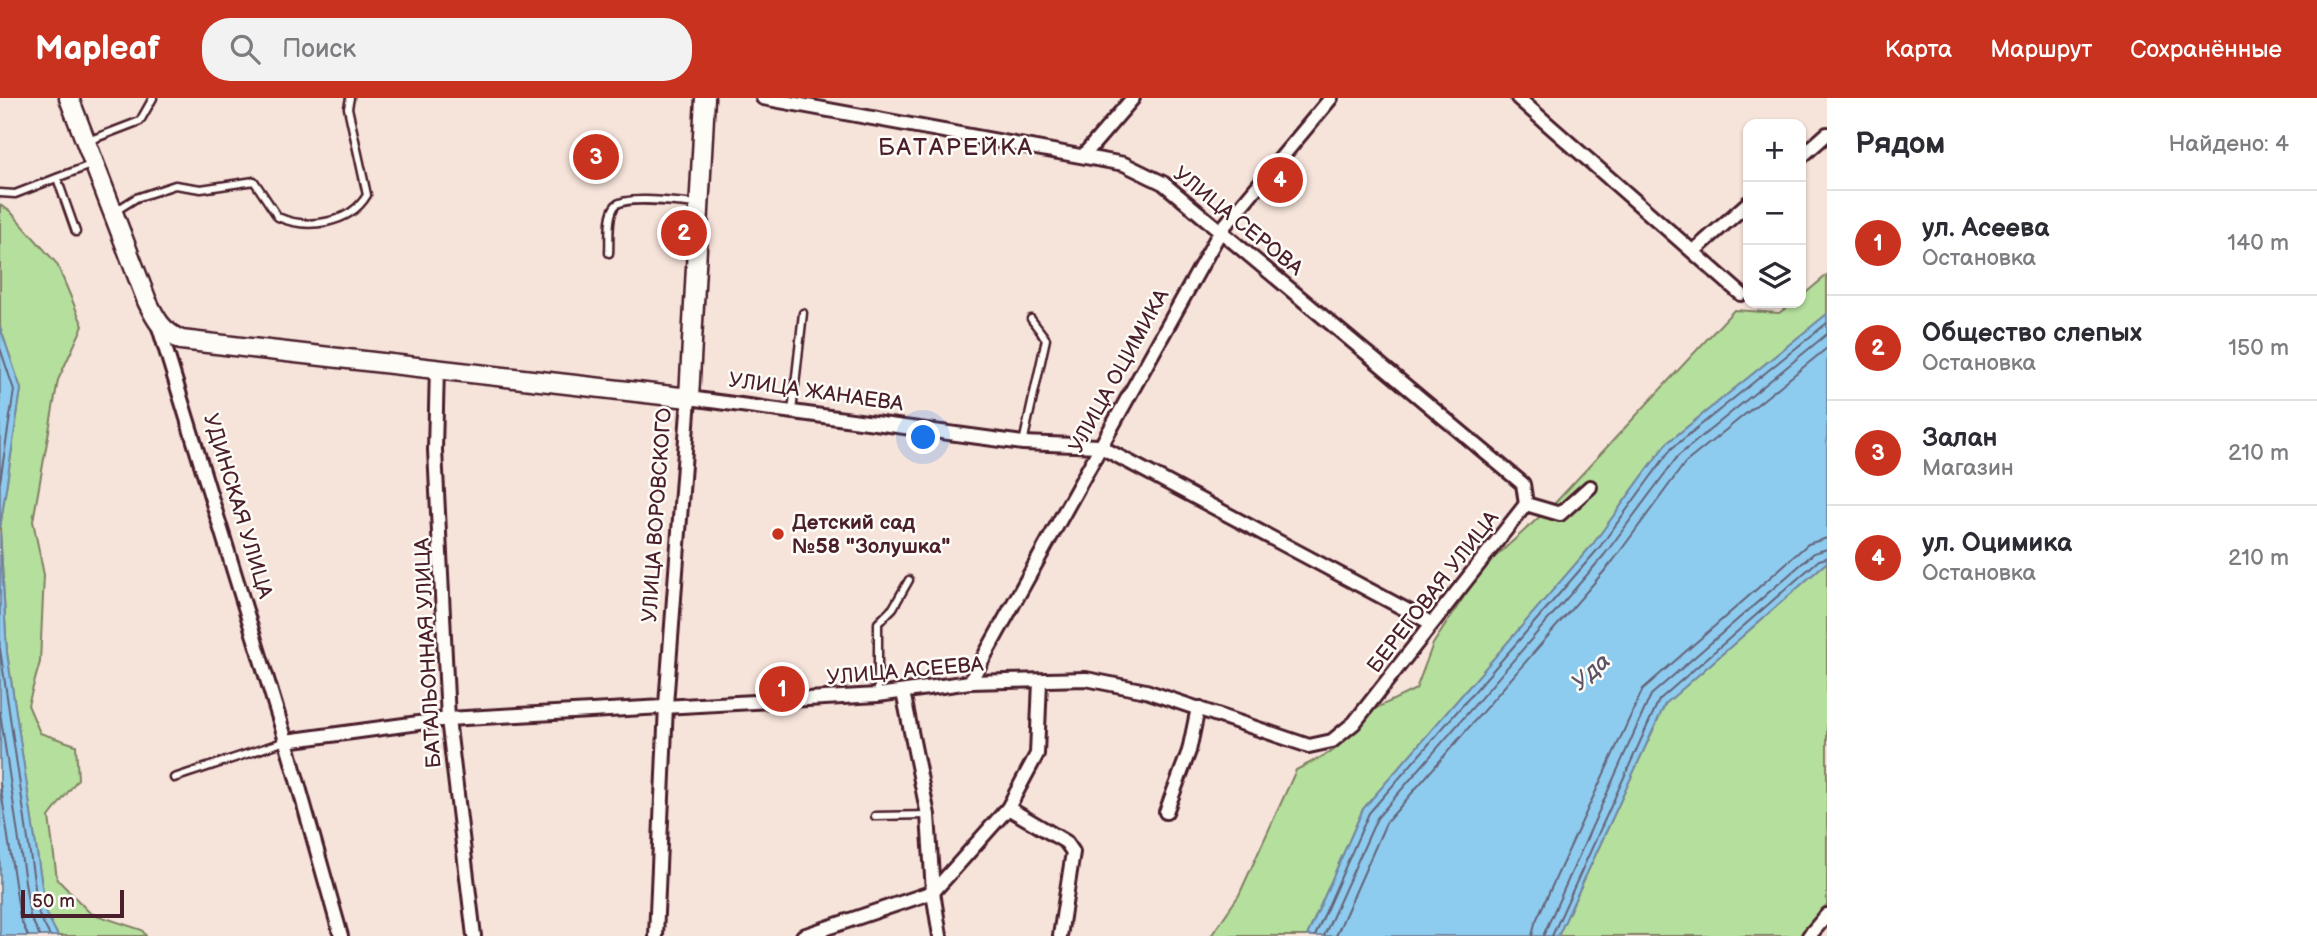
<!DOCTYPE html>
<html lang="ru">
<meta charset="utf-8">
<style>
:root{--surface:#fff;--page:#f2f2f3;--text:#2b2b33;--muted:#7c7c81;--line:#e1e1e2;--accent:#c8321e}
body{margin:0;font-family:"Balsamiq Sans",sans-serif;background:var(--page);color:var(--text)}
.controls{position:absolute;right:21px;top:21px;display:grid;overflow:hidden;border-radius:14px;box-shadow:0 2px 5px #0004}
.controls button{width:63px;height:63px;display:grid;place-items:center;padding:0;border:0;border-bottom:2px solid var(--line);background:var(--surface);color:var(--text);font:35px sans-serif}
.scale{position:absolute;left:21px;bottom:18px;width:103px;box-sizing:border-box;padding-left:7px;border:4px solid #4a1f2b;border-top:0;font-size:19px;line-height:24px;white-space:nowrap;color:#4a1f2b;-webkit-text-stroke:5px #fdfcf7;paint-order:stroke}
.you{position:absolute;left:924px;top:340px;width:24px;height:24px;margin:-18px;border:5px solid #fff;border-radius:50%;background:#1a73e8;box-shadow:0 0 0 10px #1a73e833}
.badge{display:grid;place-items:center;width:46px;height:46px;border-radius:50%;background:var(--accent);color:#fff;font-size:23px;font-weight:700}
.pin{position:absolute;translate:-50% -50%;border:4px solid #fff;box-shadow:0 2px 7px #0006}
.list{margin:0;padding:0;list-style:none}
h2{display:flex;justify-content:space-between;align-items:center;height:91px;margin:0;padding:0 28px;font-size:30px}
h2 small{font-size:23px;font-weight:400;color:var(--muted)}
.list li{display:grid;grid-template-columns:46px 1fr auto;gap:21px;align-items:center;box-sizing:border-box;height:105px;padding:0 28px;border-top:2px solid var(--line)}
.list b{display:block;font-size:26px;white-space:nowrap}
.list p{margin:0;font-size:23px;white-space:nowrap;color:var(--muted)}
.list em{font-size:23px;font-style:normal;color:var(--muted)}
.icon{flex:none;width:38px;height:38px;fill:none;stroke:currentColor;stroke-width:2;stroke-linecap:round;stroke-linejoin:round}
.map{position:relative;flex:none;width:1827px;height:838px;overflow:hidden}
header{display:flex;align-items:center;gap:42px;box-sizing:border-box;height:98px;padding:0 35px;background:var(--accent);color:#fff}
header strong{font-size:33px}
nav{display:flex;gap:38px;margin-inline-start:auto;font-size:24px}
.search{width:490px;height:63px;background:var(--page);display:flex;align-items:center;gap:18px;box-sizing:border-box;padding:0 24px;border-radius:28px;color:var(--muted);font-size:26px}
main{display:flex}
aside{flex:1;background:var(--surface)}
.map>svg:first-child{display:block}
.green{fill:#b5df9d;stroke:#807f64;stroke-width:2}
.water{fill:#8eccef;stroke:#7387a1;stroke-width:2}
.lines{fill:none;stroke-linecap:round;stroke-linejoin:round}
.shore{stroke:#656479;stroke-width:2}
.lane-casing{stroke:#4a1f2b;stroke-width:11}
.street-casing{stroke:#4a1f2b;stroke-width:18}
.secondary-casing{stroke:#4a1f2b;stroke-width:23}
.lane{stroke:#fdfcf7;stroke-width:6}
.street{stroke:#fdfcf7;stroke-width:12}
.secondary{stroke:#fdfcf7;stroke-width:18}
.poi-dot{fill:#c8321e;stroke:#fdfcf7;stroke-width:2.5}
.labels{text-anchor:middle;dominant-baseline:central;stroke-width:5;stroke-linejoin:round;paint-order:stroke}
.street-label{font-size:21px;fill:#4a1f2b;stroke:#fdfcf7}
.poi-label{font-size:21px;font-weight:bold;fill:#4a1f2b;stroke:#fdfcf7;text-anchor:start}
.water-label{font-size:23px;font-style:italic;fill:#5e5366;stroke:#fdfcf7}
.quarter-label{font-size:24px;letter-spacing:2px;fill:#4a1f2b;stroke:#fdfcf7}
</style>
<header>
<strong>Mapleaf</strong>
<div class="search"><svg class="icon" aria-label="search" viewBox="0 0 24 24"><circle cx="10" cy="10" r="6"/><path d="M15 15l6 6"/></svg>Поиск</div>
<nav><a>Карта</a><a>Маршрут</a><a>Сохранённые</a></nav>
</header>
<main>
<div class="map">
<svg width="1827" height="838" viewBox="0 0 1827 838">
<rect width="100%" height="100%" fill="#f6e4db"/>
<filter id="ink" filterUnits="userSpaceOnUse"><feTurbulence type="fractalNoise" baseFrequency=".0143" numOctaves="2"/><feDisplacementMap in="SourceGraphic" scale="14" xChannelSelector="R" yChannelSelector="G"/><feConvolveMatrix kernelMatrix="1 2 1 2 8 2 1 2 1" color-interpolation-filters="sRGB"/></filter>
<g filter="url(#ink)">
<!-- green -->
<g class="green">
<path d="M0,107L10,113L57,166L83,228L58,282L33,423L44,477L40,564L28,607L40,635L76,647L78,681L49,719L57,781L90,815L142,832L146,838H58L46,816L7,555L0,430L21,291L0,229Z"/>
<path d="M1827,177V216L1666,346L1593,446L1363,711L1307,838H1211L1239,797L1296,672L1333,653L1376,610L1416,591L1433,546L1482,471L1556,404L1734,212L1779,215L1793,205H1801V199Z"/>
<path d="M1827,464V806L1802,838H1558L1665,606Z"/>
</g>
<!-- water -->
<g class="water">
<path d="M1827,216V464L1665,606L1558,838H1307L1363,711L1593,446L1666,346Z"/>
<path d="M0,229L21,291L0,430Z"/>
<path d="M0,434L7,555L46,815L58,838H0Z"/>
</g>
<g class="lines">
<!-- shore -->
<g class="shore">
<path d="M0,250L14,292L0,384"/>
<path d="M0,551L39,817L50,838"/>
<path d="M0,614L30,818L40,838"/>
<path d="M0,685L20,820L28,838"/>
<path d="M1315,838L1369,715L1599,450L1671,351L1827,225"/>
<path d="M1324,838L1377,720L1605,456L1678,358L1827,236"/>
<path d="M1336,838L1386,725L1613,463L1685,365L1827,250"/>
<path d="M1532,838L1535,825L1643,591L1808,446L1827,440"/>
<path d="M1543,838L1651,597L1814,455L1827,451"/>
<path d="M1552,838L1659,602L1819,462L1827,460"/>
</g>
<!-- lane casing -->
<g class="lane-casing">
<g id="lane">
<path d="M88,43L140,23L153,0"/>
<path d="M57,80L76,134"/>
<path d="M0,95L15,96L93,66"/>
<path d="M114,114L136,100L175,87L201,91L254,83L278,119C307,132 350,126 367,97L348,10L350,0"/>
<path d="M609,155C610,143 607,116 616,107C628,97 681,105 697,106"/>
<path d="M792,314L803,215"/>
<path d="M1023,345L1046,241L1031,221"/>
<path d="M878,597V525L893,510L909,482"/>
<path d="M174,680L286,643"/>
<path d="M875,718L928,717"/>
</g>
</g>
<!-- street casing -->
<g class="street-casing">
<g id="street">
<path d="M763,0L1124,66L1163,85L1523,386L1526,406"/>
<path d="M1518,0L1741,196"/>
<path d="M1083,58L1133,0"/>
<path d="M1801,59L1827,36"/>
<path d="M1695,152L1748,105"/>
<path d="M158,226L286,643L341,838"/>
<path d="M437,269L435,352L448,621L474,838"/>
<path d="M970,584L1221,132L1331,0"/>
<path d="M903,594L928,717L933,794L940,838"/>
<path d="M286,643L448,621L878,597L970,584L1086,581L1146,593L1309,648L1332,643L1354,625L1526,406L1560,416L1590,389"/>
<path d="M1008,710L1066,744L1073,754L1060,838"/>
<path d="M1166,714L1189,653L1198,610"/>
<path d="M656,838L666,607L689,300L1023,345L1099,348L1431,525"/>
<path d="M803,838L933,794L961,763L1008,710L1037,656L1040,583"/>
<path d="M1809,838L1827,817"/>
</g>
</g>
<!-- secondary casing -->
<g class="secondary-casing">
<path id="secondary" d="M69,0L147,203C156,222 162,233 181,242L689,300L705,0"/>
</g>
<!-- lane -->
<use href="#lane" class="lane"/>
<!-- street -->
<use href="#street" class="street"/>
<!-- secondary -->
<use href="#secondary" class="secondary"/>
</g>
</g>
<!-- markers -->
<circle class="poi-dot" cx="778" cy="436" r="7"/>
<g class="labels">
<!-- street labels -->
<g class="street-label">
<text transform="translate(1238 123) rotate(39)">УЛИЦА СЕРОВА</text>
<text transform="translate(1119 273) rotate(-61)">УЛИЦА ОЦИМИКА</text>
<text transform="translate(816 294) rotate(8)">УЛИЦА ЖАНАЕВА</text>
<text transform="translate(238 408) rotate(73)">УДИНСКАЯ УЛИЦА</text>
<text transform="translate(657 417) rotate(-86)">УЛИЦА ВОРОВСКОГО</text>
<text transform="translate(1433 494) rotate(-52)">БЕРЕГОВАЯ УЛИЦА</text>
<text transform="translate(428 555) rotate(-93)">БАТАЛЬОННАЯ УЛИЦА</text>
<text transform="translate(905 573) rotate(-5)">УЛИЦА АСЕЕВА</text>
</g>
<!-- poi labels -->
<g class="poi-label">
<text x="792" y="424">Детский сад<tspan x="792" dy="24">№58 "Золушка"</tspan></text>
</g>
<!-- water labels -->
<g class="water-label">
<text transform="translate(1591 574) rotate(-42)">Уда</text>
</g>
<!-- quarter labels -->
<g class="quarter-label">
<text x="956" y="49">БАТАРЕЙКА</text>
</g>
</g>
</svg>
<div class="controls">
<button>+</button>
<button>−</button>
<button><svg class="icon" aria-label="layers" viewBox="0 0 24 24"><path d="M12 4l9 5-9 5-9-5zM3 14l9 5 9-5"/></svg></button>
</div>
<div class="scale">50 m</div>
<div class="you"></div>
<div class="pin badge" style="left:782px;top:591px">1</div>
<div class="pin badge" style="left:684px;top:135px">2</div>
<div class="pin badge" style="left:596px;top:59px">3</div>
<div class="pin badge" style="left:1280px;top:82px">4</div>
</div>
<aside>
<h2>Рядом<small>Найдено: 4</small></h2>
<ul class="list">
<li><span class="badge">1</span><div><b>ул. Асеева</b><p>Остановка</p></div><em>140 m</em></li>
<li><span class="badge">2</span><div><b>Общество слепых</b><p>Остановка</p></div><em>150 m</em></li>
<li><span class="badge">3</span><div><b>Залан</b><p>Магазин</p></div><em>210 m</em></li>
<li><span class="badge">4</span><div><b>ул. Оцимика</b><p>Остановка</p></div><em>210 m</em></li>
</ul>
</aside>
</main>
